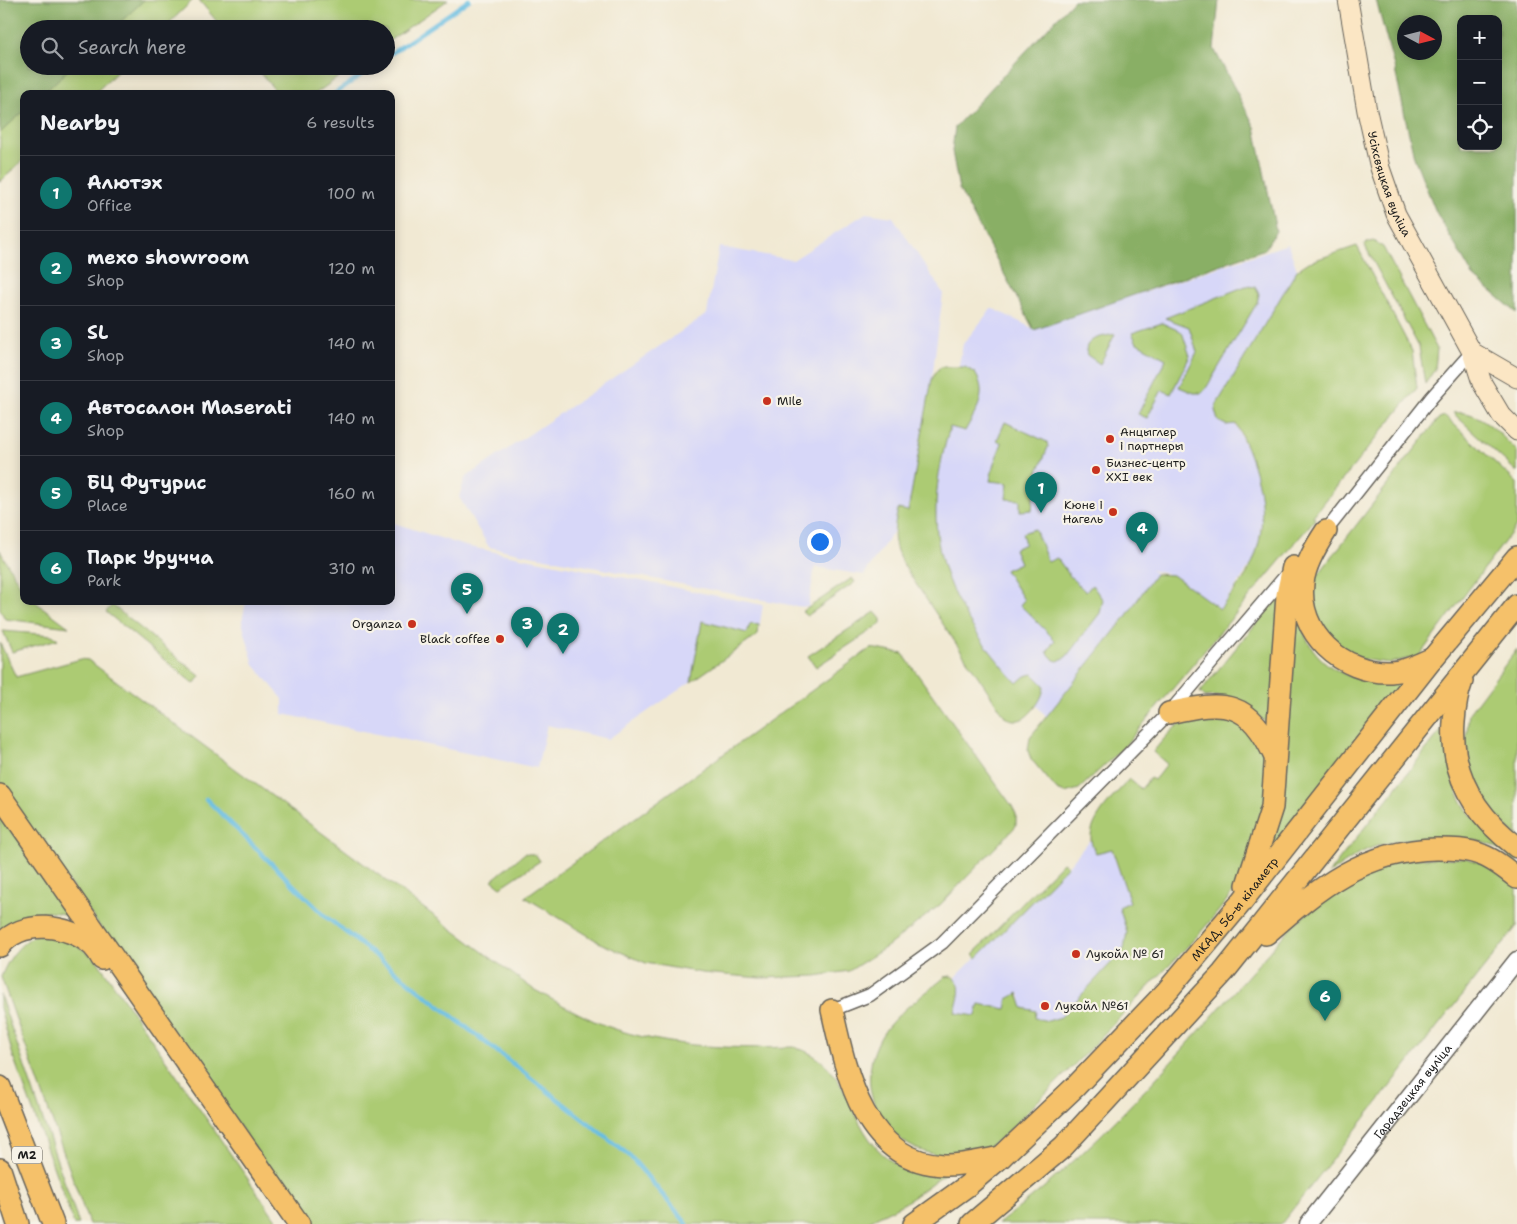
<!DOCTYPE html>
<meta charset="utf-8">
<style>
:root{--surface:#171b24;--page:#242831;--text:#f1f3f6;--muted:#9ea1a6;--line:#363941;--accent:#0f766e}
body{margin:0;font-family:"Shantell Sans",sans-serif;background:var(--page);color:var(--text)}
.controls{position:absolute;right:15px;top:15px;display:grid;overflow:hidden;border-radius:10px;box-shadow:0 2px 12px #0003}
.controls button{width:45px;height:45px;display:grid;place-items:center;padding:0;border:0;border-bottom:1px solid var(--line);background:var(--surface);color:var(--text);font:25px sans-serif}
.compass{position:absolute;left:1397px;top:15px;width:45px;height:45px;border-radius:50%;background:var(--surface);box-shadow:0 2px 12px #0003;rotate:97deg}
.you{position:absolute;left:819px;top:541px;width:18px;height:18px;margin:-12px;border:4px solid #fff;border-radius:50%;background:#1a73e8;box-shadow:0 0 0 8px #1a73e833}
.badge{display:grid;place-items:center;width:32px;height:32px;border-radius:50%;background:var(--accent);color:#fff;font-size:16px;font-weight:700}
.pin{position:absolute;translate:-50% -41px;filter:drop-shadow(0 1px 2px #0008)}
.pin::after{content:'';position:absolute;top:26px;width:18px;height:15px;background:inherit;clip-path:polygon(0 0,100% 0,50% 100%)}
.list{margin:0;padding:0;list-style:none}
h2{display:flex;justify-content:space-between;align-items:center;height:65px;margin:0;padding:0 20px;font-size:21px}
h2 small{font-size:16px;font-weight:400;color:var(--muted)}
.list li{display:grid;grid-template-columns:32px 1fr auto;gap:15px;align-items:center;box-sizing:border-box;height:75px;padding:0 20px;border-top:1px solid var(--line)}
.list b{display:block;font-size:19px;white-space:nowrap}
.list p{margin:0;font-size:16px;white-space:nowrap;color:var(--muted)}
.list em{font-size:16px;font-style:normal;color:var(--muted)}
.icon{flex:none;width:28px;height:28px;fill:none;stroke:currentColor;stroke-width:2;stroke-linecap:round;stroke-linejoin:round}
.map{position:relative;flex:none;width:1517px;height:1224px;overflow:hidden}
.search{position:absolute;background:var(--surface);box-shadow:0 2px 12px #0003;left:20px;top:20px;width:375px;height:55px;display:flex;align-items:center;gap:12px;box-sizing:border-box;padding:0 18px;border-radius:28px;color:var(--muted);font-size:19px}
.panel{position:absolute;background:var(--surface);box-shadow:0 2px 12px #0003;left:20px;top:90px;width:375px;height:515px;border-radius:10px}
.map>svg:first-child{display:block}
.built{fill:#d7d7f8}
.green{fill:#accb73;stroke:#647448}
.forest{fill:#89af65;stroke:#526640;fill-rule:evenodd}
.lines{fill:none;stroke-linecap:round;stroke-linejoin:round}
.stream{stroke:#65bde2;stroke-width:4.5}
.minor-casing{stroke:#67645c;stroke-width:15}
.tertiary-casing{stroke:#67645c;stroke-width:19}
.secondary-casing{stroke:#67645c;stroke-width:21}
.trunk-casing{stroke:#67645c;stroke-width:24}
.minor{stroke:#fff;stroke-width:12}
.tertiary{stroke:#fff;stroke-width:16}
.secondary{stroke:#fbe6c4;stroke-width:19}
.trunk{stroke:#f5c16b;stroke-width:21}
.poi-dot{fill:#c8321e;stroke:#f7f3e8;stroke-width:2}
.labels{text-anchor:middle;dominant-baseline:central;stroke-width:4.5;stroke-linejoin:round;paint-order:stroke}
.shield{fill:#f7f3e8;stroke:#5e5c59;stroke-width:1}
.shield-label{font-size:11px;font-weight:bold;fill:#1c1c1c}
.street-label{font-size:12px;fill:#1c1c1c;stroke:#f7f3e8}
.poi-label{font-size:12px;fill:#1c1c1c;stroke:#f7f3e8;text-anchor:start}
</style>
<div class="map">
<svg width="1517" height="1224" viewBox="0 0 1517 1224">
<rect width="100%" height="100%" fill="#f7f3e8"/>
<filter id="ink" filterUnits="userSpaceOnUse"><feTurbulence type="fractalNoise" baseFrequency=".02" numOctaves="2"/><feDisplacementMap in="SourceGraphic" scale="10" xChannelSelector="R" yChannelSelector="G"/><feConvolveMatrix kernelMatrix="1 2 1 2 8 2 1 2 1" color-interpolation-filters="sRGB"/></filter>
<filter id="wash" filterUnits="userSpaceOnUse"><feTurbulence type="fractalNoise" baseFrequency=".0096" numOctaves="4" result="noise"/><feDisplacementMap in="SourceGraphic" scale="20" xChannelSelector="R" yChannelSelector="G"/><feGaussianBlur stdDeviation="1.12" result="paint"/><feColorMatrix in="noise" values="0 0 0 0 0 0 0 0 0 0 0 0 0 0 0 0 0 1.4 0 .05"/><feComposite in="paint" operator="in"/></filter>
<g filter="url(#wash)">
<rect width="100%" height="100%" fill="#f1e9d3"/>
<!-- built -->
<g class="built">
<path d="M866,213L893,217L943,293L932,379L908,511L898,509L893,532L864,575L815,567L808,607L795,606L489,547L459,497L465,478L707,314L719,247L793,260Z"/>
<path d="M1288,244L1297,270L1215,410L1218,421L1226,425L1235,424L1252,460L1257,478L1261,500V522L1259,542L1253,562L1220,609L1173,575L1150,570L1162,577L1050,721L985,647L961,611L946,575L936,536L935,495L940,460L963,344L992,308L1034,329Z"/>
<path d="M391,522L465,546L763,605L758,635L608,739L547,725L537,768L283,714V699L254,665L242,622L246,601H391Z"/>
<path d="M1090,840L1094,849H1111L1130,902L1125,926L1128,938L1124,949L1061,1017L1053,1021L1035,1018L1023,1009L1020,993L1006,1009L979,1004L976,1017L955,1013L960,986L955,978L1068,866Z"/>
</g>
<!-- green -->
<g class="green">
<path d="M0,0H193L163,29H29V66H123L94,94H24V159L0,182Z"/>
<path d="M199,0H448L386,43V29H223Z"/>
<path d="M255,66H354L315,94H278Z"/>
<path d="M1373,241L1383,247L1437,349L1435,369L1425,384L1419,347L1364,244Z"/>
<path d="M1357,246L1412,351L1417,388L1313,516L1315,519L1123,748L1079,789L1065,793L1057,790L1031,759L1028,751L1030,737L1125,618L1155,574L1173,575L1220,609C1231,594 1247,578 1253,561C1272,516 1257,466 1236,424L1226,425L1218,421L1215,410L1217,404L1297,270L1309,262Z"/>
<path d="M1246,286L1255,287L1259,294L1257,303L1205,390L1202,393H1194L1179,387L1197,352L1189,327L1165,318Z"/>
<path d="M1162,323L1182,332L1190,356L1171,394L1162,390L1147,418L1138,414L1166,359L1137,343L1132,333Z"/>
<path d="M1115,334L1100,364L1087,355C1082,338 1102,337 1115,334Z"/>
<path d="M941,367H965L975,373C989,394 976,411 965,431L950,427C917,537 943,601 1017,683L1025,676L1033,674L1044,685C1045,696 1030,718 1019,720C1014,721 1010,719 1006,718L906,569C892,545 892,536 898,509L908,511L932,379L937,370Z"/>
<path d="M1453,413C1481,409 1499,434 1517,451V472Z"/>
<path d="M1445,416L1517,483V525L1419,656L1390,663L1360,659L1333,643L1318,618L1314,601V580L1439,418Z"/>
<path d="M1005,422L1047,442L1048,447L1035,479L1032,510L1020,511V500L1006,499L1008,483L990,481L994,463L1002,443L997,440Z"/>
<path d="M1035,529L1048,562L1057,558L1070,576L1086,592L1092,585L1103,600L1100,613L1066,657L1058,661L1054,660L1047,652L1055,640L1020,605L1024,600L1005,570L1020,563L1014,549L1025,544L1022,533Z"/>
<path d="M0,550C7,567 24,584 24,601H34L69,627L5,619L0,609Z"/>
<path d="M852,578L855,582L807,616L802,612Z"/>
<path d="M1281,593L1271,726C1248,709 1236,693 1205,697L1200,692Z"/>
<path d="M1296,603C1299,616 1302,631 1309,643C1328,677 1371,687 1407,679L1266,856Z"/>
<path d="M112,605L200,676L194,684L106,612Z"/>
<path d="M875,612L881,619V624L816,667L808,656Z"/>
<path d="M702,621L747,633L750,624L759,625L758,635L691,682Z"/>
<path d="M3,631L52,635L58,639L12,652Z"/>
<path d="M0,643L16,677L81,659L88,660L533,989C553,1000 573,1011 594,1021C656,1048 728,1049 794,1047C854,1064 845,1128 890,1160C897,1166 908,1172 917,1173C927,1175 939,1172 948,1171L905,1203L863,1224H308L0,784Z"/>
<path d="M871,648L903,654L1012,806L1016,814V826L941,904L888,946L849,971L815,976L761,978L702,973L646,963L602,944L525,897Z"/>
<path d="M1517,649V836L1492,815L1473,783L1466,740L1469,713Z"/>
<path d="M1197,715C1225,717 1237,716 1255,739C1258,743 1264,748 1266,753C1269,762 1267,778 1268,788C1269,811 1243,877 1230,896C1204,932 1169,965 1138,998C1104,1034 1070,1070 1034,1105C1017,1122 999,1145 976,1152C909,1172 848,1110 877,1045C889,1016 922,997 945,977L951,976C966,983 957,1001 955,1013L976,1016L979,1004L1006,1009L1008,999L1018,993L1023,1008L1036,1011L1035,1018L1048,1021L1061,1017L1124,949L1127,932L1119,907L1130,902L1112,849L1096,853C1078,828 1113,799 1129,779L1141,789L1150,778L1154,780L1167,764L1153,752C1166,736 1177,722 1197,715Z"/>
<path d="M1447,723C1449,743 1449,769 1456,788C1466,818 1493,838 1517,857V863C1507,855 1497,846 1485,843C1455,833 1404,837 1374,847C1358,852 1342,865 1328,874Z"/>
<path d="M0,807L76,918C46,907 22,910 0,935Z"/>
<path d="M525,853L536,855L540,861L501,887L492,880Z"/>
<path d="M1466,858L1493,867L1517,887V926L1281,1224H998C1111,1140 1200,1028 1294,924C1325,899 1358,870 1397,861C1419,856 1445,859 1466,858Z"/>
<path d="M1063,862L1068,866L977,958L973,954Z"/>
<path d="M36,934L68,939L96,959L279,1224H89L1,977C9,957 18,946 36,934Z"/>
<path d="M0,995L79,1224H74L13,1056L0,1007Z"/>
</g>
<!-- forest -->
<g class="forest">
<path d="M0,0H144L113,29H29V66H72L43,94H24V111L0,133Z"/>
<path d="M1074,0H1219L1214,49L1255,127L1276,231L1265,249L1034,330L959,189L952,151L955,127Z"/>
<path d="M1376,0H1517V313L1473,276L1436,212L1414,157L1395,70ZM1461,19H1498V146H1461ZM1434,22V52H1404V22Z"/>
</g>
<g class="lines">
<!-- stream -->
<g class="stream">
<path d="M386,57L469,0"/>
<path d="M334,94L374,66"/>
<path d="M206,799L325,916L630,1156L687,1224"/>
</g>
</g>
</g>
<g filter="url(#ink)">
<g class="lines">
<!-- minor casing -->
<g class="minor-casing">
<g id="minor">
<path d="M1322,536L1432,397L1472,352"/>
<path d="M832,1010L870,995L942,943L1169,713L1288,573"/>
</g>
</g>
<!-- tertiary casing -->
<g class="tertiary-casing">
<g id="tertiary">
<path id="s1" d="M1308,1224L1517,960"/>
</g>
</g>
<!-- secondary casing -->
<g class="secondary-casing">
<g id="secondary">
<path id="s2" d="M1348,0L1367,111L1380,168L1396,214L1472,352L1482,383L1501,415L1517,431"/>
<path d="M1472,352L1517,378"/>
</g>
</g>
<!-- trunk casing -->
<g class="trunk-casing">
<g id="trunk">
<path d="M1326,531C1316,546 1305,564 1303,583C1297,633 1342,674 1391,672C1406,671 1417,665 1431,659"/>
<path d="M1462,681C1457,694 1455,708 1454,722C1450,775 1476,816 1517,847"/>
<path d="M1169,713C1225,700 1249,700 1275,757"/>
<path d="M0,795L299,1224"/>
<path d="M1247,885L1272,807L1287,595L1293,567"/>
<path d="M1266,934C1318,888 1364,850 1437,849C1452,849 1468,849 1482,855C1495,860 1506,869 1517,878"/>
<path d="M0,946C22,918 69,924 93,946C97,950 100,955 102,959"/>
<path d="M832,1010C846,1073 864,1162 944,1165C962,1166 982,1160 1001,1157"/>
<path d="M0,1087L53,1224"/>
<path d="M0,1169L18,1224"/>
<path id="s3" d="M914,1224L967,1186L1001,1157L1076,1086L1167,991L1240,904L1433,658L1517,557"/>
<path d="M972,1224L1063,1147L1223,973L1517,605"/>
</g>
</g>
<!-- minor -->
<use href="#minor" class="minor"/>
<!-- tertiary -->
<use href="#tertiary" class="tertiary"/>
<!-- secondary -->
<use href="#secondary" class="secondary"/>
<!-- trunk -->
<use href="#trunk" class="trunk"/>
</g>
</g>
<!-- markers -->
<g class="poi-dot">
<circle cx="767" cy="401" r="5"/>
<circle cx="1110" cy="439" r="5"/>
<circle cx="1096" cy="470" r="5"/>
<circle cx="1113" cy="512" r="5"/>
<circle cx="412" cy="624" r="5"/>
<circle cx="500" cy="639" r="5"/>
<circle cx="1076" cy="954" r="5"/>
<circle cx="1045" cy="1006" r="5"/>
</g>
<g class="labels">
<!-- shield labels -->
<rect class="shield" x="12" y="1146.5" width="30" height="17" rx="4"/>
<g class="shield-label">
<text x="27" y="1155">М2</text>
</g>
<!-- street labels -->
<g class="street-label">
<text stroke="none"><textPath href="#s2" startOffset="189">Усіхсвяцкая вуліца</textPath></text>
<text stroke="none"><textPath href="#s3" startOffset="451">МКАД, 56-ы кіламетр</textPath></text>
<text stroke="none"><textPath href="#s1" startOffset="169">Гарадзецкая вуліца</textPath></text>
</g>
<!-- poi labels -->
<g class="poi-label">
<text x="777" y="401">Mile</text>
<text x="1120" y="432">Анцыглер<tspan x="1120" dy="14">і партнеры</tspan></text>
<text x="1106" y="463">Бизнес-центр<tspan x="1106" dy="14">XXI век</tspan></text>
<text x="1103" y="505" text-anchor="end">Кюне і<tspan x="1103" dy="14">Нагель</tspan></text>
<text x="402" y="624" text-anchor="end">Organza</text>
<text x="490" y="639" text-anchor="end">Black coffee</text>
<text x="1086" y="954">Лукойл № 61</text>
<text x="1055" y="1006">Лукойл №61</text>
</g>
</g>
</svg>
<div class="controls">
<button>+</button>
<button>−</button>
<button><svg class="icon" aria-label="locate" viewBox="0 0 24 24"><circle cx="12" cy="12" r="6"/><path d="M12 2v4M12 18v4M2 12h4M18 12h4"/></svg></button>
</div>
<svg class="compass" viewBox="-18 -18 36 36"><path d="M0-13l5 13h-10z" fill="#e53935"/><path d="M0 13l5-13h-10z" fill="#9ea1a6"/></svg>
<div class="you"></div>
<div class="pin badge" style="left:1041px;top:513px">1</div>
<div class="pin badge" style="left:563px;top:654px">2</div>
<div class="pin badge" style="left:527px;top:648px">3</div>
<div class="pin badge" style="left:1142px;top:553px">4</div>
<div class="pin badge" style="left:467px;top:614px">5</div>
<div class="pin badge" style="left:1325px;top:1021px">6</div>
<div class="search"><svg class="icon" aria-label="search" viewBox="0 0 24 24"><circle cx="10" cy="10" r="6"/><path d="M15 15l6 6"/></svg>Search here</div>
<section class="panel">
<h2>Nearby<small>6 results</small></h2>
<ul class="list">
<li><span class="badge">1</span><div><b>Алютэх</b><p>Office</p></div><em>100 m</em></li>
<li><span class="badge">2</span><div><b>mexo showroom</b><p>Shop</p></div><em>120 m</em></li>
<li><span class="badge">3</span><div><b>SL</b><p>Shop</p></div><em>140 m</em></li>
<li><span class="badge">4</span><div><b>Автосалон Maserati</b><p>Shop</p></div><em>140 m</em></li>
<li><span class="badge">5</span><div><b>БЦ Футурис</b><p>Place</p></div><em>160 m</em></li>
<li><span class="badge">6</span><div><b>Парк Уручча</b><p>Park</p></div><em>310 m</em></li>
</ul>
</section>
</div>
